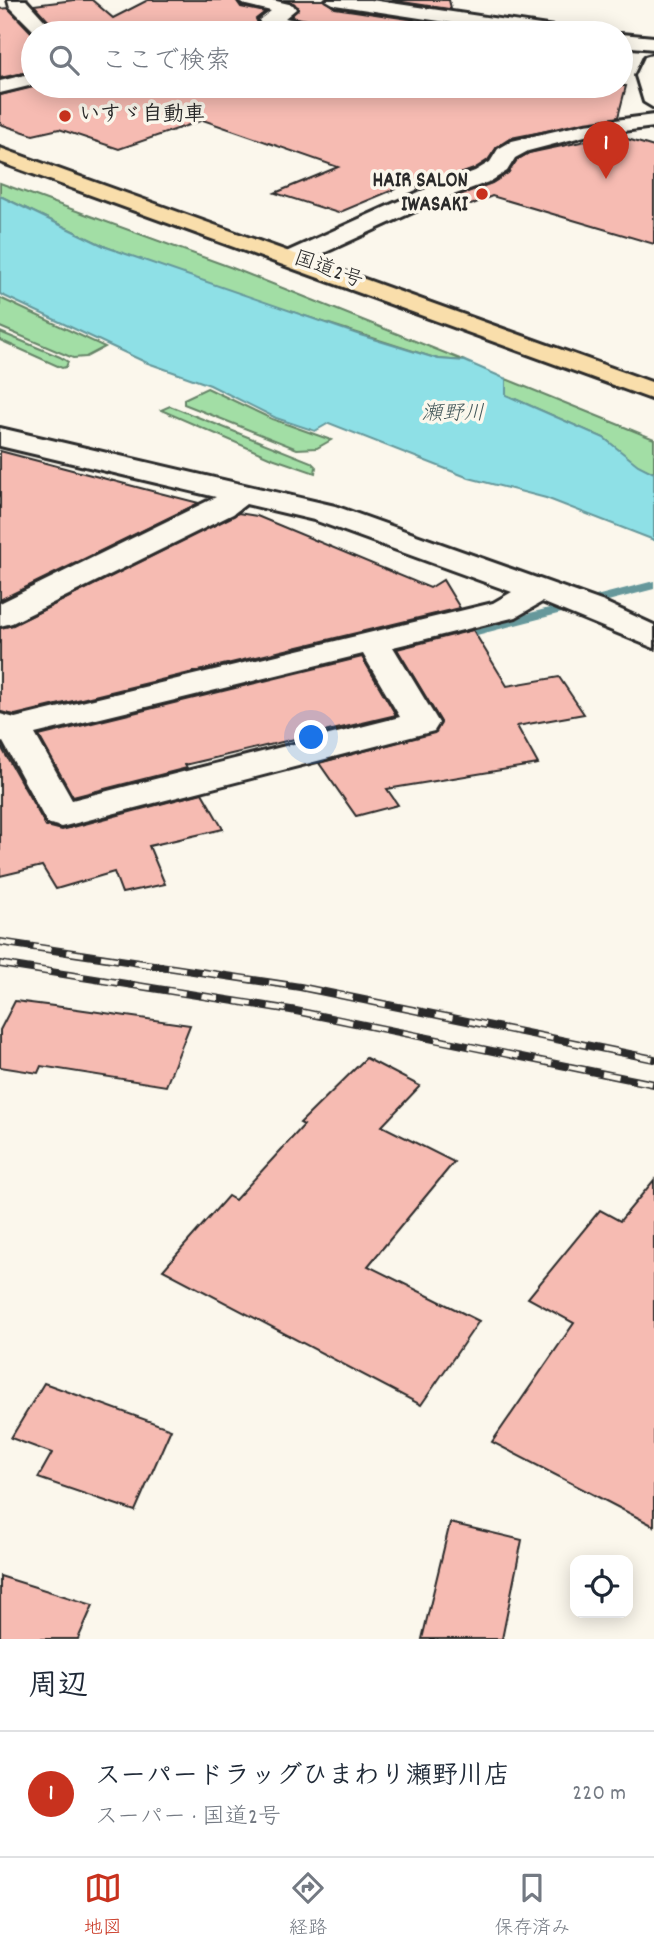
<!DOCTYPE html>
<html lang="ja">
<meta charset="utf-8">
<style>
:root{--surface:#fff;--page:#f6f6f7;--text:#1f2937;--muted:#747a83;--line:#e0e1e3;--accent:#c8321e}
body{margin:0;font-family:Dekko,"Klee One",sans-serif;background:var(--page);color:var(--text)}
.controls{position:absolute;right:21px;bottom:21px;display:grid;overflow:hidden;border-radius:14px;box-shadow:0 4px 18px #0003}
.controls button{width:63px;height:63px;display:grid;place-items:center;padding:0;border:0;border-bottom:2px solid var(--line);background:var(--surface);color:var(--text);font:35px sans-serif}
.you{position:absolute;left:312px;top:738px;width:24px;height:24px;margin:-18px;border:5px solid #fff;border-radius:50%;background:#1a73e8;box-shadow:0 0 0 10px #1a73e833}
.badge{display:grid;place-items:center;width:46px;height:46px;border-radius:50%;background:var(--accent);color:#fff;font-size:23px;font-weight:700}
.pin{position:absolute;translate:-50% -58px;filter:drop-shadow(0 2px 4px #0008)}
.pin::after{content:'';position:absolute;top:37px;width:24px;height:21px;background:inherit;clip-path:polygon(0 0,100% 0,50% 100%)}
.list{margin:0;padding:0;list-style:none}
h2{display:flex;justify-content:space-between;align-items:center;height:91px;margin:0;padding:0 28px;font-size:30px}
h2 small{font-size:23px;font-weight:400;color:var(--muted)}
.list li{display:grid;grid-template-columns:46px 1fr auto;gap:21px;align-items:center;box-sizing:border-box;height:126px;padding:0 28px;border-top:2px solid var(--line)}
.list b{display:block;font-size:26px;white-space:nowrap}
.list p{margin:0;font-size:23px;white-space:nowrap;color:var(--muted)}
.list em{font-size:23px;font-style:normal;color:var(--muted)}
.icon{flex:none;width:38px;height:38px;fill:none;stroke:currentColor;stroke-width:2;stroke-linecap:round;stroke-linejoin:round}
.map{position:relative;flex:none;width:654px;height:1639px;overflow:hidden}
.search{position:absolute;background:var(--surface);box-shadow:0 4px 18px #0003;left:21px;right:21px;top:21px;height:77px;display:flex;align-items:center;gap:18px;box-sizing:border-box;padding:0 24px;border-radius:38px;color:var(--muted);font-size:26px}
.sheet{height:217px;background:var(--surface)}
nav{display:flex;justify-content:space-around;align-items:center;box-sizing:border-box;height:98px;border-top:2px solid var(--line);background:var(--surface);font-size:19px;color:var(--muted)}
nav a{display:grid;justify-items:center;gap:4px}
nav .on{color:var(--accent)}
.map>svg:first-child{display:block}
.green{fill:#a2dea5;stroke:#668468;stroke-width:2}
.water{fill:#8ee0e6;stroke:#66989b;stroke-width:2}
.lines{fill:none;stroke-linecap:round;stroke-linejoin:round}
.stream{fill:#66989b;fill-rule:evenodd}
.building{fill:#f6bbb2;stroke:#2b2b2b;stroke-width:2}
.street-casing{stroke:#2b2b2b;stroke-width:6}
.secondary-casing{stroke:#2b2b2b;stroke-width:6}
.highway-casing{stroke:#2b2b2b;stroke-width:6}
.street{fill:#fbf7ec;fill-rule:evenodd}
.secondary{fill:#fbf7ec;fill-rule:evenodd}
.highway{fill:#f9deab;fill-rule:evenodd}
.rail-casing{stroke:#2b2b2b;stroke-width:8}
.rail{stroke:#fbf7ec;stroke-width:5;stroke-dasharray:17;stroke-linecap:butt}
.poi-dot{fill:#c8321e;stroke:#fbf7ec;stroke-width:2.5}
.labels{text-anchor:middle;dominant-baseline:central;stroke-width:7;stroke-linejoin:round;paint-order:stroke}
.far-poi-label{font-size:21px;font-weight:bold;fill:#2b2b2b;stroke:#fbf7ec;text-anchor:start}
.far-street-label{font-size:21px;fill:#2b2b2b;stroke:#fbf7ec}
.far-water-label{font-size:21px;font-style:italic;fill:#44585a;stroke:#fbf7ec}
</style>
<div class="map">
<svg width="654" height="1639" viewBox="0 0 654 1639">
<rect width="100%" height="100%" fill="#fbf7ec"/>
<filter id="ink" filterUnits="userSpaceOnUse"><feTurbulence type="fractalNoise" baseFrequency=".0143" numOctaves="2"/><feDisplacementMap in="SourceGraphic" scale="14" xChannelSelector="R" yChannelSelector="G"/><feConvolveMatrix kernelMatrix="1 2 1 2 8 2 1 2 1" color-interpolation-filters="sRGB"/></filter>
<g filter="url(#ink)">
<!-- green -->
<g class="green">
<path d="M0,183L230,267L465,361L438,359L209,285L106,247L0,196Z"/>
<path d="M0,298L105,347L86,357L73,358L0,327Z"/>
<path d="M0,332L60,357L68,362L66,367L62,368L0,340Z"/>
<path d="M506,379L654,439V473L638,466L604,438L506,395Z"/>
<path d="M207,388L272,419L331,440L317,448L297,449L184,404V399Z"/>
<path d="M170,406L311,462L316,467L315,473L269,457L161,410Z"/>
</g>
<!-- water -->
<path class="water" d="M0,196L106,247L360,335L438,359L465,361L506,379V395L604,438L638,465L654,473V540L546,498L469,478L329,423L315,431L276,418L210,385L145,362L0,294Z"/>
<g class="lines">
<!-- stream -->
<g class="stream">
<path d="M654,581V589L454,641L447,637L449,634Z"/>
<path d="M62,730L67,731L69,734L67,737L0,755V745Z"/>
</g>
</g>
<!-- building -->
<g class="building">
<path d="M74,0H92L113,18L148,0H236L241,7L265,12L256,19L260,27L294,33H59L34,5Z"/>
<path d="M283,0H324L335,8L415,20L398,26L438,33H344L340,26L291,17L298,7Z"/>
<path d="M389,0H449L451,8L449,9Z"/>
<path d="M8,8L33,34V71L0,78V9Z"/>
<path d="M35,86H626L618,117L511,138L497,147L488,160L474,169L421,188L407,184L338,213L275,193L338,167L203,120L119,149L59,129L33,135L0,124V95Z"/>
<path d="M614,135L654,147V244L492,196L471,205L451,198L492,183L508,173L517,160L529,153Z"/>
<path d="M0,451L148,490L199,503L0,600Z"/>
<path d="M238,513L257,516L430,588L443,580L460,608L15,715L0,712V628L13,625Z"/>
<path d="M473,630L507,686L559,677L584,714L517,726L538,764L387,789L398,805L356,816L319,763L436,732L441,722L397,649Z"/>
<path d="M362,657L396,715L185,765L187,768L73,797L39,736Z"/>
<path d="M0,745L46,826L62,830L202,793L223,829L149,846L165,884L122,893L114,872L56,889L42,866L0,876Z"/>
<path d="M15,1001L77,1009L190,1025L166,1086L41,1066L38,1073L0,1067V1030Z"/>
<path d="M366,1058L420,1086L382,1126L454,1162L368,1266L479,1321L421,1405L163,1270L228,1196L235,1200L304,1125L300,1123Z"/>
<path d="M654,1180V1526L492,1442L574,1323L528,1298L600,1210L620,1221Z"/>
<path d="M44,1383L171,1429L135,1511L38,1478L52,1453L11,1438Z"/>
<path d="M450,1523L522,1540L502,1639H422Z"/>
<path d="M0,1576L93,1605L78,1639H0Z"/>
</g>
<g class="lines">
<!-- street casing -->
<g class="street-casing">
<g id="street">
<path d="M8,0H26L56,33H36L10,7Z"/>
<path d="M239,0H272L293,5L296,9L285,18L339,29L341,33H306L261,24L259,20L271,11L242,4Z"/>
<path d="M652,55L654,56V108L644,102L636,76L645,57Z"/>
<path d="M33,73V85L0,93V81Z"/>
<path d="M654,115V127L585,136L528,151L515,158L507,171L491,181L437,201L302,263H284L281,258L284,253L421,191L475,171L490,162L498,149L512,141L585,124Z"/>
<path d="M0,428L335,506L604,602L654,625V648L542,602L516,617L393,647L439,723L434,731L61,827L47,823L3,742L0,743V714L15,718L493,603L512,592L314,520L246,504L233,514L12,623L0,626V603L216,497L0,446ZM363,654L400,717L72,800L35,734Z"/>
</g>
</g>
<!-- secondary casing -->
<g class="secondary-casing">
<g id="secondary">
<path d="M326,0H371L554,27L563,33H518L335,5Z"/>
<path d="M621,34L654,37V49L621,46Z"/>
</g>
</g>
<!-- highway casing -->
<g class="highway-casing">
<path id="highway" d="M0,148L654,383V400L0,162Z"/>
</g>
<!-- street -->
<use href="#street" class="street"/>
<!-- secondary -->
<use href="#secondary" class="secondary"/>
<!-- highway -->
<use href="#highway" class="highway"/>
<!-- rail casing -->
<g class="rail-casing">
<g id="rail">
<path d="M0,942L300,987L654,1059"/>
<path d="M0,964L291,1010L654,1084"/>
</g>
</g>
<!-- rail -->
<use href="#rail" class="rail"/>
</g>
</g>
<!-- markers -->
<g class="poi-dot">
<circle cx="65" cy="116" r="7"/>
<circle cx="482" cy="194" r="7"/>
</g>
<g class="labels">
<!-- far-poi labels -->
<g class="far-poi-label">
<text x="79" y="116">いすゞ自動車</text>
<text x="468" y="182" text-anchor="end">HAIR SALON<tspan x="468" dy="24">IWASAKI</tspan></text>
</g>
<!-- far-street labels -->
<g class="far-street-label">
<text transform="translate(328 271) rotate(20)">国道2号</text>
</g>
<!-- far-water labels -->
<g class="far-water-label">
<text x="453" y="415">瀬野川</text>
</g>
</g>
</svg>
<div class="controls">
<button><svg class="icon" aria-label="locate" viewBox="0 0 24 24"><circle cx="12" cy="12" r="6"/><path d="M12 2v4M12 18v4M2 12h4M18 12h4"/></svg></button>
</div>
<div class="you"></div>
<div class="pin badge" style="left:606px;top:179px">1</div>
<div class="search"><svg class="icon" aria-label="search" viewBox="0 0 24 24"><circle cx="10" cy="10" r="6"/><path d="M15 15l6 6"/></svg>ここで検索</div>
</div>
<section class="sheet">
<h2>周辺<small></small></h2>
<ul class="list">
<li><span class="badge">1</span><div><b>スーパードラッグひまわり瀬野川店</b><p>スーパー · 国道2号</p></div><em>220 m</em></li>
</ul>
</section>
<nav>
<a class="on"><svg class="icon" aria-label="map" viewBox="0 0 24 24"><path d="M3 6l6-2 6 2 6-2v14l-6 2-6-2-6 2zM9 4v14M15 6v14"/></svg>地図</a>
<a><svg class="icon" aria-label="directions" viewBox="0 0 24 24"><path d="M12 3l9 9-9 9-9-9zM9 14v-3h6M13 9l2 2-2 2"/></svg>経路</a>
<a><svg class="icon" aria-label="saved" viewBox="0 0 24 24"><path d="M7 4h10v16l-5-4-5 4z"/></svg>保存済み</a>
</nav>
